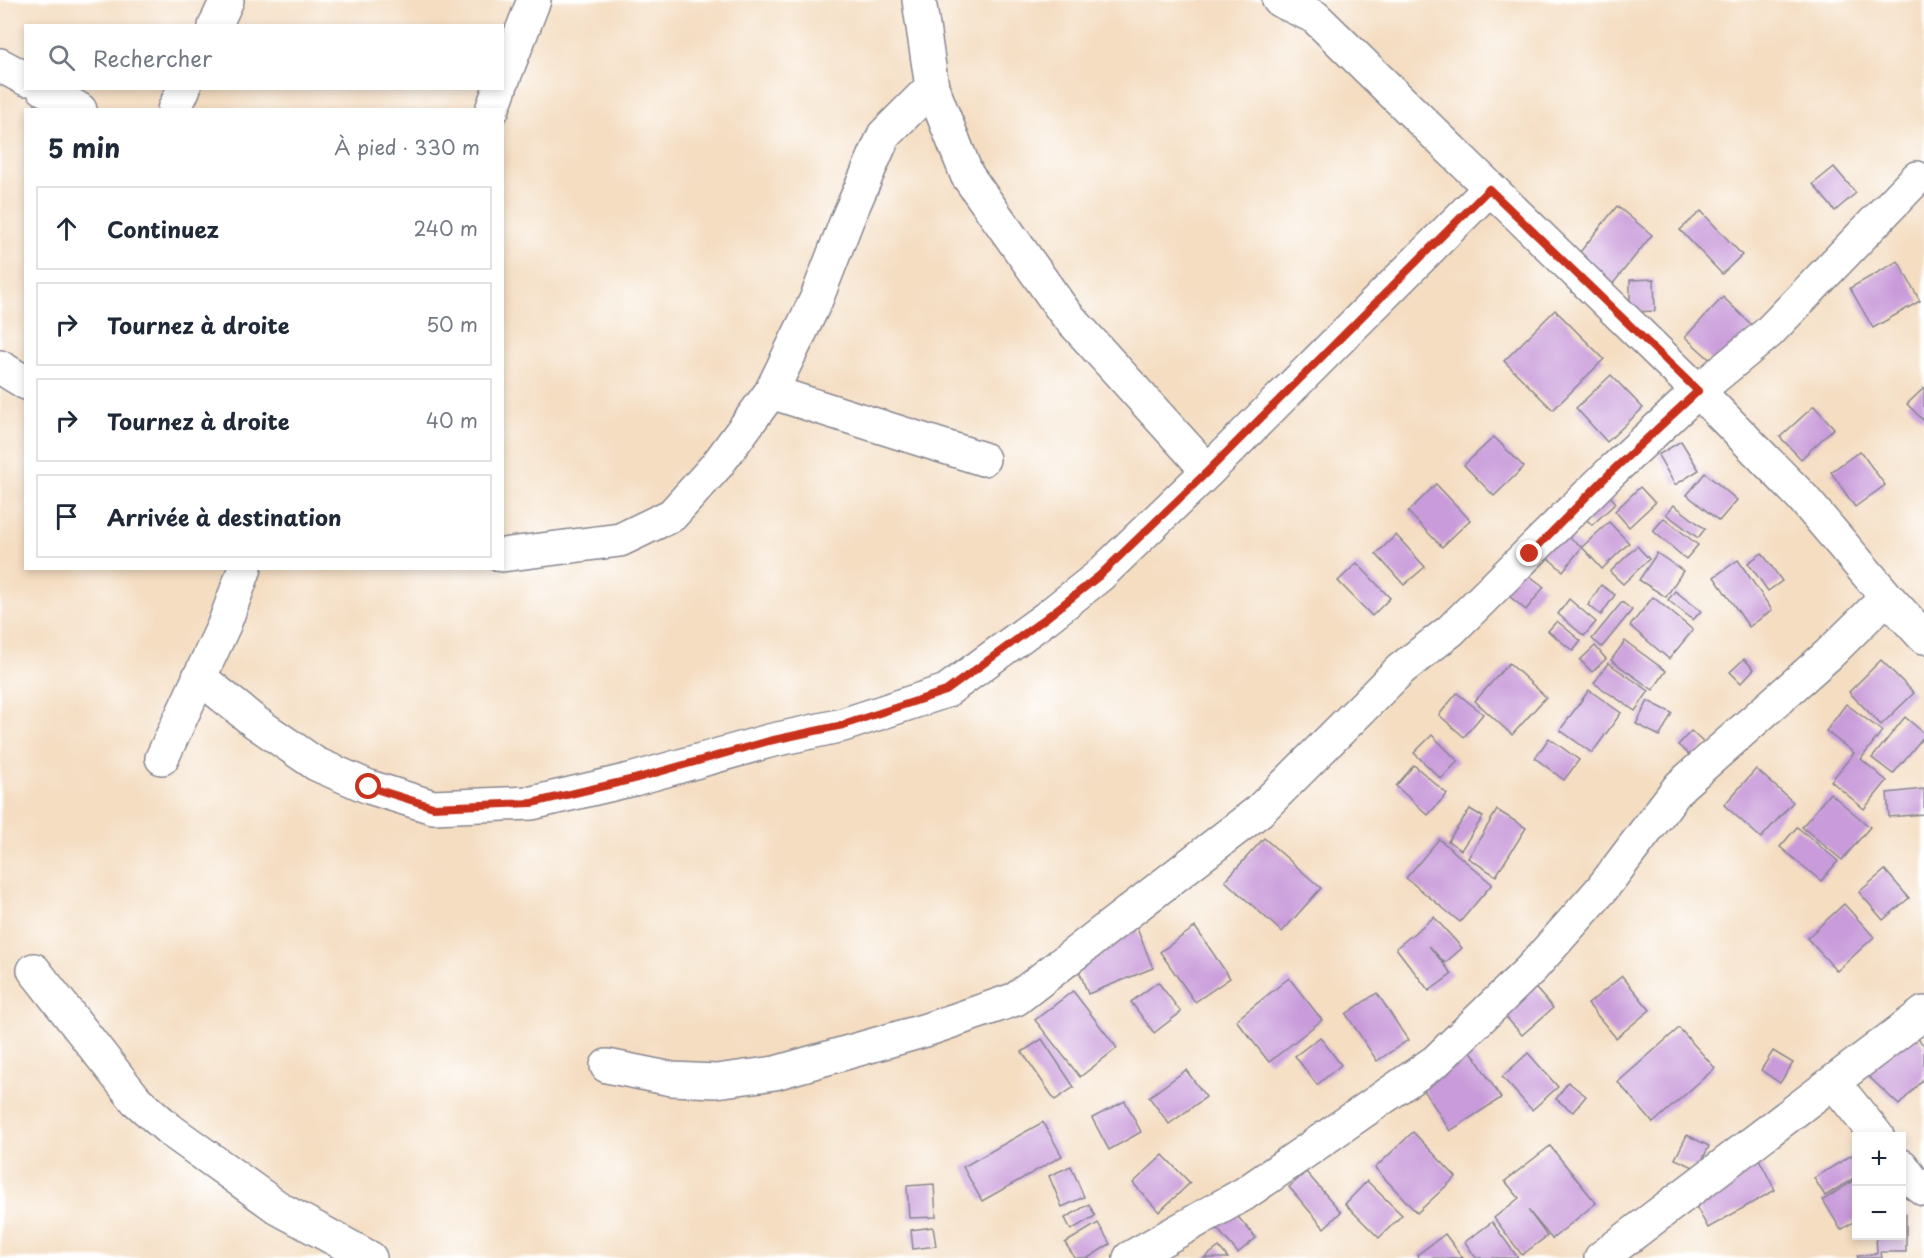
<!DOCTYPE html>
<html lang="fr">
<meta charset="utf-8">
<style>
:root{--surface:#fff;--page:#f6f6f7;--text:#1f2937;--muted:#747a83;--line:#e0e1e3}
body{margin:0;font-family:"Playpen Sans",sans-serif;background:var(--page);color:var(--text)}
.controls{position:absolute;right:18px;bottom:18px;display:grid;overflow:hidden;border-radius:0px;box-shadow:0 3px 9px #0003}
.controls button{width:54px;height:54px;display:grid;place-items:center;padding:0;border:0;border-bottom:2px solid var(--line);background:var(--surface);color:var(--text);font:30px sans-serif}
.stop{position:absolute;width:18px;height:18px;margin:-14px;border:4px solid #c8321e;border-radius:50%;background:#fff}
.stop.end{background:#c8321e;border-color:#fff;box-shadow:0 2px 6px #0008}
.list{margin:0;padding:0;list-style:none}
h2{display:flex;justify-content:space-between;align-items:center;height:78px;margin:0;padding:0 24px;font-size:26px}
h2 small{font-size:20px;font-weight:400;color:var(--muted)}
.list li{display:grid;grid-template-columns:39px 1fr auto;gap:18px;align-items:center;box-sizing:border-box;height:84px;margin:0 12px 12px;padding:0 12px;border:2px solid var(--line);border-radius:0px}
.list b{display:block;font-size:22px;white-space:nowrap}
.list em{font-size:20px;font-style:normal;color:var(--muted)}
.icon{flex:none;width:33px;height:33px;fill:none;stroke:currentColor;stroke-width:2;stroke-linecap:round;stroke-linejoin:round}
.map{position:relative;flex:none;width:1924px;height:1258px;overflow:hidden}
.search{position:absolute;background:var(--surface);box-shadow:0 3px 9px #0003;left:24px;top:24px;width:480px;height:66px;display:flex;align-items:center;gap:15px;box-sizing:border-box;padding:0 21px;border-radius:0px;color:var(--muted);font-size:22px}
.panel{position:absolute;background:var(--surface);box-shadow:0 3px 9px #0003;left:24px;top:108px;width:480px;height:462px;border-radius:0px}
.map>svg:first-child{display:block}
.building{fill:#c99bda}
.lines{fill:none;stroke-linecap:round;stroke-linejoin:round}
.minor-casing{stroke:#888690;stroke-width:36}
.minor{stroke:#fff;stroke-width:33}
.route{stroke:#c8321e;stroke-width:8}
</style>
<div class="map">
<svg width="1924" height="1258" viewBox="0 0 1924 1258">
<rect width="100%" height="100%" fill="#fff"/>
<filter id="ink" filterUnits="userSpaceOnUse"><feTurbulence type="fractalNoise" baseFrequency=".0167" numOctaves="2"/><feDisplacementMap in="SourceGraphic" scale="12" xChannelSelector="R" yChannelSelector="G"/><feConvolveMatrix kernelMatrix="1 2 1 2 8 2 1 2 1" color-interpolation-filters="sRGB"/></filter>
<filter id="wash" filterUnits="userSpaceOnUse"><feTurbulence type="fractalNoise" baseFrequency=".008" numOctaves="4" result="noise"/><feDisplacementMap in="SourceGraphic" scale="24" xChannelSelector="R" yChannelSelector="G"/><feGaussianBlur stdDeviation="1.35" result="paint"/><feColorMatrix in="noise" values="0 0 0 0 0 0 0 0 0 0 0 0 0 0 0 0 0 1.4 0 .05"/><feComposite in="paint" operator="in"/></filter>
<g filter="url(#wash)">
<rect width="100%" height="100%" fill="#f4ddc1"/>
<g id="blocks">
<!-- building -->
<g class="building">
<path d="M1834,167L1856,193L1835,211L1813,184Z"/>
<path d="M1617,206L1652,235L1611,286L1576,257Z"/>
<path d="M1701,211L1742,255L1722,274L1680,230Z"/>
<path d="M1898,261L1920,301L1873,328L1850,288Z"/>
<path d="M1654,279L1655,311L1630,312V280Z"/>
<path d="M1723,297L1754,327L1717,366L1685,337Z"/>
<path d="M1555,310L1604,359L1553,410L1504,361Z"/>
<path d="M1611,375L1643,408L1607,442L1576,408Z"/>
<path d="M1924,388V421L1907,404Z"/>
<path d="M1814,406L1834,428L1801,459L1780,437Z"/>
<path d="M1494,437L1524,467L1494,496L1464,465Z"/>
<path d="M1681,441L1699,470L1675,485L1658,455Z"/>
<path d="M1860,451L1885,485L1855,507L1831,472Z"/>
<path d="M1705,473L1737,500L1719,521L1687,495Z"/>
<path d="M1436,484L1470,520L1442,547L1408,512Z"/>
<path d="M1599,484L1616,503L1592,525L1574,507Z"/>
<path d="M1640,487L1655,503L1629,527L1615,511Z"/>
<path d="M1674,505L1705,529L1698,538L1666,514Z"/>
<path d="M1664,518L1698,545L1686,559L1653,531Z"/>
<path d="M1609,522L1629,543L1602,569L1582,547Z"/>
<path d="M1554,525L1582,547L1563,571L1536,548Z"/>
<path d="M1396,535L1425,567L1404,585L1376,554Z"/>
<path d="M1637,546L1649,559L1623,584L1610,572Z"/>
<path d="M1657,553L1683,571L1666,597L1639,580Z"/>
<path d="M1762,553L1782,581L1768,591L1748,563Z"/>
<path d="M1504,556L1544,587L1526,610L1487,578Z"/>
<path d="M1738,560L1772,610L1749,627L1714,577Z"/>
<path d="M1357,563L1390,598L1372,616L1338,581Z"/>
<path d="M1601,585L1615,595L1601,615L1588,605Z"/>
<path d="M1675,591L1701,611L1693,620L1668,600Z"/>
<path d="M1653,597L1693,630L1669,659L1630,626Z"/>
<path d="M1569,599L1596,622L1584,636L1558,614Z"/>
<path d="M1622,602L1632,610L1602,647L1592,639Z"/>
<path d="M1557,621L1581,641L1573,651L1548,631Z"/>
<path d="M1625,641L1666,671L1653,690L1611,660Z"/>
<path d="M1595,646L1606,659L1592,672L1580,660Z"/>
<path d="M1744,659L1754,669L1741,683L1730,672Z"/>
<path d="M1881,660L1914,693L1881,725L1849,692Z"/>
<path d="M1509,663L1546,697L1512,735L1475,701Z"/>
<path d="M1608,663L1649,691L1635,711L1594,683Z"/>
<path d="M1589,690L1621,713L1592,753L1560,730Z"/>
<path d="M1457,693L1483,714L1464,737L1439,715Z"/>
<path d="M1648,701L1672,713L1660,736L1636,724Z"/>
<path d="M1846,704L1882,731L1861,759L1887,781L1864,809L1831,781L1854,753L1826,731Z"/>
<path d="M1905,717L1924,733V736L1893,774L1872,758Z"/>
<path d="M1691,731L1705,744L1693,758L1678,745Z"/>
<path d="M1432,735L1458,761L1441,779L1414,753Z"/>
<path d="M1549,738L1579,760L1564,780L1535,758Z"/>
<path d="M1414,765L1447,794L1428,815L1396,786Z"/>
<path d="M1756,769L1793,802L1761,838L1724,805Z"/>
<path d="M1924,789V814L1889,817L1887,793Z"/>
<path d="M1830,793L1870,827L1842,860L1802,827Z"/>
<path d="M1470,809L1483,817L1461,850L1448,841Z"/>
<path d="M1497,810L1526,828L1496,876L1468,858Z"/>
<path d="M1797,827L1838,861L1821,881L1780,847Z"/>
<path d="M1264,838L1321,888L1282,932L1225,881Z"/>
<path d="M1439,839L1492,884L1460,922L1406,878Z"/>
<path d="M1885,870L1909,898L1883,920L1859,892Z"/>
<path d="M1844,904L1874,937L1837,971L1807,938Z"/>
<path d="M1434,917L1462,948L1445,963L1429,946L1452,974L1429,991L1396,948Z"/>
<path d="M1136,926L1153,968L1088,994L1072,952Z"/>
<path d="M1195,927L1230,978L1195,1002L1160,952Z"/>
<path d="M1622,976L1650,1010L1616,1038L1588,1004Z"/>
<path d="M1289,978L1322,1020L1269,1062L1236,1020Z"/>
<path d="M1158,982L1181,1012L1154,1033L1131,1002Z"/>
<path d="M1530,982L1553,1008L1522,1035L1499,1009Z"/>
<path d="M1073,991L1117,1048L1080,1077L1035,1020Z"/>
<path d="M1377,993L1408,1040L1377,1061L1346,1014Z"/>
<path d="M1679,1028L1715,1068L1653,1123L1618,1082Z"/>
<path d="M1909,1030L1924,1045V1078L1899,1105L1867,1075Z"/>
<path d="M1320,1037L1341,1065L1317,1085L1295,1056Z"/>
<path d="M1042,1039L1074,1087L1055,1100L1022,1052Z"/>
<path d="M1471,1051L1501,1098L1450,1131L1420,1084Z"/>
<path d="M1773,1051L1793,1063L1780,1083L1761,1070Z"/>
<path d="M1528,1053L1558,1087L1532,1110L1502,1077Z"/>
<path d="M1186,1070L1206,1097L1169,1124L1149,1097Z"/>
<path d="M1568,1082L1586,1096L1573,1112L1556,1099Z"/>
<path d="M1125,1101L1141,1132L1109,1150L1092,1118Z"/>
<path d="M1043,1122L1062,1156L982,1201L963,1167Z"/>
<path d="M1413,1132L1456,1177L1417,1213L1375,1168Z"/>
<path d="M1687,1135L1709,1146L1698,1169L1675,1159Z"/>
<path d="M1550,1146L1596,1203L1552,1239L1528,1210L1547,1236L1522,1255L1494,1218L1519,1198L1505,1181Z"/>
<path d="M1855,1153L1856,1177L1825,1196L1814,1178Z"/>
<path d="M1163,1155L1190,1183L1159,1212L1133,1183Z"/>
<path d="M1759,1159L1775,1190L1708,1228L1691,1197Z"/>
<path d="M1071,1166L1084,1197L1062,1207L1049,1176Z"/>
<path d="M1306,1172L1341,1212L1324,1228L1289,1187Z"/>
<path d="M1856,1179V1220L1841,1230L1823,1200Z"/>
<path d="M1367,1181L1402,1215L1379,1238L1345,1204Z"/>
<path d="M934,1184L936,1217L909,1218L907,1186Z"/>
<path d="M1089,1204L1095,1216L1071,1230L1065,1218Z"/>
<path d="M1233,1211L1256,1238L1238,1253L1215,1226Z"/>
<path d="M1902,1214H1906V1252H1881L1882,1258H1858L1857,1256L1877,1253L1876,1236H1902Z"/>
<path d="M1492,1222L1518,1258H1476L1465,1242Z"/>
<path d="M1098,1223L1110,1244L1088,1258H1075L1065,1243Z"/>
<path d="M933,1227L936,1246L913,1249L911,1230Z"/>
<path d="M1445,1234L1463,1258H1419L1417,1255Z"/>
<path d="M1219,1247L1228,1258H1204Z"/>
</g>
</g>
</g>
<g filter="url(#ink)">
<use href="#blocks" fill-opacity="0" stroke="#888690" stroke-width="1.5"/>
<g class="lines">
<!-- minor casing -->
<g class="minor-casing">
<g id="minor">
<path d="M919,0L932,87L967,175L1065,313L1208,471"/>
<path d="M1279,0L1315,17L1698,391L1802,497L1887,597L1924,637"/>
<path d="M215,26L227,0"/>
<path d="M0,65L26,79"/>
<path d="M502,82L534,0"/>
<path d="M43,88L80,110"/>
<path d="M174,110L184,88"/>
<path d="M492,110L500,88"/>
<path d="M0,367L26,383"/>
<path d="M771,392L983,459"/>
<path d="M502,555L620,540L672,515L717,465L771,392L816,300L847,220L884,135L932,87"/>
<path d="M199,677L255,722L316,764L369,787L433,807L532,803L634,779L769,741L843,725L946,691L1046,618L1099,576L1208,471L1489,189"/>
<path d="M162,758L224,625L245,568"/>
<path d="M34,970L136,1100L170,1130L280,1209L370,1258"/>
<path d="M607,1066L672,1079L716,1081L775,1073L926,1030L1016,999L1259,811L1401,669L1450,631L1611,472L1698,391L1768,333L1917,178"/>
<path d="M1834,1083L1877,1136"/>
<path d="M1902,1166L1912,1180L1924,1189"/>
<path d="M1130,1258L1244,1194L1436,1061L1532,968L1601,890L1680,786L1828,655L1887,597"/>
<path d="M1601,1258L1924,1013"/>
</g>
</g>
<!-- minor -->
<use href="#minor" class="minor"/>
</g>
</g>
<g class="lines" filter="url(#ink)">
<!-- route -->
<path class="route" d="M369,787L433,807L532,803L634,779L769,741L843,725L946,691L1046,618L1099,576L1208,471L1489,189L1698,391L1611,472L1530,554"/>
</g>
</svg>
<div class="controls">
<button>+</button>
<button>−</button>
</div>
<div class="stop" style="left:369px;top:787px"></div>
<div class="stop end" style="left:1530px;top:554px"></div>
<div class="search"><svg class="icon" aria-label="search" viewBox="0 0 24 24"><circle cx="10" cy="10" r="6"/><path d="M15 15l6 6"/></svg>Rechercher</div>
<section class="panel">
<h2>5 min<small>À pied · 330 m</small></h2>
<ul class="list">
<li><svg class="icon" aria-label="ahead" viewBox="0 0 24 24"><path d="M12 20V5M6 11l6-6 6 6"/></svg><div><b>Continuez</b></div><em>240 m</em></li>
<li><svg class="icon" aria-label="right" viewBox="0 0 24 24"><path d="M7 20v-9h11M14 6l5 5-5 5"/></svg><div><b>Tournez à droite</b></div><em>50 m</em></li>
<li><svg class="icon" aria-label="right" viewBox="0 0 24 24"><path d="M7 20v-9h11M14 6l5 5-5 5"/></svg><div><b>Tournez à droite</b></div><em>40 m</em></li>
<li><svg class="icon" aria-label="arrive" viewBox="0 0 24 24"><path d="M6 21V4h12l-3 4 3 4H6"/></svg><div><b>Arrivée à destination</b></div></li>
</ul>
</section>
</div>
